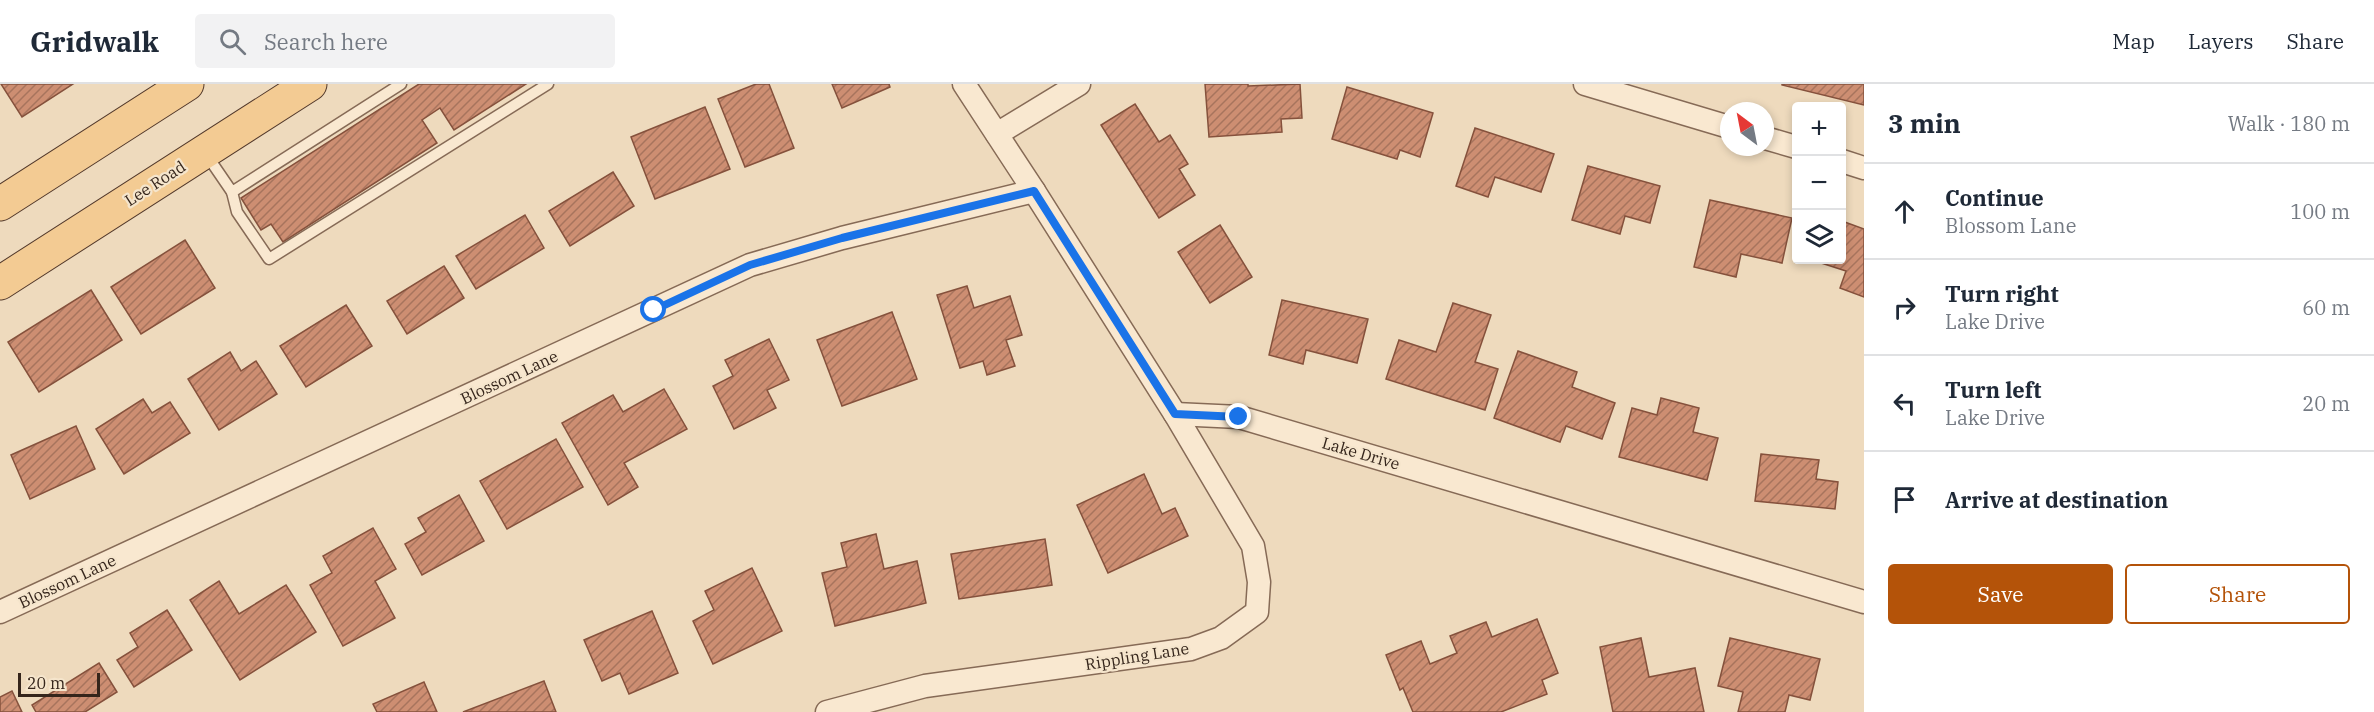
<!DOCTYPE html>
<meta charset="utf-8">
<style>
:root{--surface:#fff;--page:#f2f2f3;--text:#1f2937;--muted:#747a83;--line:#e0e1e3;--accent:#b45309}
body{margin:0;font-family:"IBM Plex Serif",serif;background:var(--page);color:var(--text)}
.controls{position:absolute;right:18px;top:18px;display:grid;overflow:hidden;border-radius:6px;box-shadow:0 3px 9px #0003}
.controls button{width:54px;height:54px;display:grid;place-items:center;padding:0;border:0;border-bottom:2px solid var(--line);background:var(--surface);color:var(--text);font:30px sans-serif}
.compass{position:absolute;left:1720px;top:18px;width:54px;height:54px;border-radius:50%;background:var(--surface);box-shadow:0 3px 9px #0003;rotate:328deg}
.scale{position:absolute;left:18px;bottom:15px;width:82px;box-sizing:border-box;padding-left:6px;border:3px solid #35251b;border-top:0;font-size:16px;line-height:21px;white-space:nowrap;color:#35251b;-webkit-text-stroke:4px #f5e5cc;paint-order:stroke}
.stop{position:absolute;width:18px;height:18px;margin:-14px;border:4px solid #1a73e8;border-radius:50%;background:#fff}
.stop.end{background:#1a73e8;border-color:#fff;box-shadow:0 2px 6px #0008}
.list{margin:0;padding:0;list-style:none}
h2{display:flex;justify-content:space-between;align-items:center;height:78px;margin:0;padding:0 24px;font-size:26px}
h2 small{font-size:20px;font-weight:400;color:var(--muted)}
.list li{display:grid;grid-template-columns:39px 1fr auto;gap:18px;align-items:center;box-sizing:border-box;height:96px;padding:0 24px;border-top:2px solid var(--line)}
.list b{display:block;font-size:22px;white-space:nowrap}
.list p{margin:0;font-size:20px;white-space:nowrap;color:var(--muted)}
.list em{font-size:20px;font-style:normal;color:var(--muted)}
.actions{display:flex;gap:12px;padding:18px 24px}
.actions a{flex:1;padding:14px 0;border:2px solid var(--accent);border-radius:6px;text-align:center;font-size:21px;color:var(--accent)}
.actions .main{background:var(--accent);color:#fff}
.icon{flex:none;width:33px;height:33px;fill:none;stroke:currentColor;stroke-width:2;stroke-linecap:round;stroke-linejoin:round}
.map{position:relative;flex:none;width:1864px;height:628px;overflow:hidden}
header{display:flex;align-items:center;gap:36px;box-sizing:border-box;height:84px;padding:0 30px;background:var(--surface);border-bottom:2px solid var(--line)}
header strong{font-size:28px}
nav{display:flex;gap:33px;margin-inline-start:auto;font-size:21px}
.search{width:420px;height:54px;background:var(--page);display:flex;align-items:center;gap:15px;box-sizing:border-box;padding:0 21px;border-radius:6px;color:var(--muted);font-size:22px}
main{display:flex}
aside{flex:1;background:var(--surface)}
.map>svg:first-child{display:block}
.building{fill:url(#building-hatch);stroke:#85513c;stroke-width:1.5}
.lines{fill:none;stroke-linecap:round;stroke-linejoin:round}
.service-casing{stroke:#866a56;stroke-width:13}
.minor-casing{stroke:#866a56;stroke-width:25}
.primary-casing{stroke:#53392b;stroke-width:35}
.service{stroke:#f9e8d0;stroke-width:10}
.minor{stroke:#f9e8d0;stroke-width:22}
.primary{stroke:#f3cb93;stroke-width:33}
.route{stroke:#1a73e8;stroke-width:8}
.labels{text-anchor:middle;dominant-baseline:central;stroke-width:4.5;stroke-linejoin:round;paint-order:stroke}
.street-label{font-size:16px;fill:#35251b;stroke:#f5e5cc}
</style>
<header>
<strong>Gridwalk</strong>
<div class="search"><svg class="icon" aria-label="search" viewBox="0 0 24 24"><circle cx="10" cy="10" r="6"/><path d="M15 15l6 6"/></svg>Search here</div>
<nav><a>Map</a><a>Layers</a><a>Share</a></nav>
</header>
<main>
<div class="map">
<svg width="1864" height="628" viewBox="0 0 1864 628">
<defs>
<pattern id="building-hatch" width="6" height="6" patternUnits="userSpaceOnUse" patternTransform="scale(1.5)"><rect width="6" height="6" fill="#cd8e72"/><path d="M-1 1l2-2M0 6l6-6M5 7l2-2" fill="none" stroke="#a7745d"/></pattern>
</defs>
<rect width="100%" height="100%" fill="#eedabd"/>
<!-- building -->
<g class="building">
<path d="M1,0H73L22,33Z"/>
<path d="M419,0H526L454,46L440,24L422,36L437,59L283,158L271,140L261,146L241,114Z"/>
<path d="M756,0H769L794,64L745,83L718,15Z"/>
<path d="M832,0H889L890,3L842,24Z"/>
<path d="M1205,0H1248V2L1300,0L1302,34L1281,35L1282,48L1209,53Z"/>
<path d="M1864,0V21L1782,1V0Z"/>
<path d="M1347,3L1433,29L1420,73L1400,66L1397,75L1332,55Z"/>
<path d="M1135,20L1159,58L1170,51L1188,80L1179,85L1195,111L1159,134L1101,41Z"/>
<path d="M705,23L730,85L655,115L631,53Z"/>
<path d="M1475,44L1554,70L1541,108L1495,93L1488,113L1456,102Z"/>
<path d="M1588,82L1660,102L1650,139L1625,132L1620,150L1572,136Z"/>
<path d="M613,88L634,122L570,162L549,127Z"/>
<path d="M1710,116L1792,134L1782,179L1741,170L1736,193L1694,183Z"/>
<path d="M525,131L544,164L476,205L456,172Z"/>
<path d="M1842,137L1864,145V213L1840,204L1846,187L1815,177L1842,176Z"/>
<path d="M1220,141L1252,193L1210,219L1178,168Z"/>
<path d="M185,156L215,204L141,250L111,203Z"/>
<path d="M444,182L464,214L407,250L387,217Z"/>
<path d="M967,202L974,224L1010,212L1022,251L1006,256L1015,282L987,291L983,277L960,284L937,211Z"/>
<path d="M91,206L122,256L39,308L8,258Z"/>
<path d="M1282,216L1368,235L1357,279L1306,266L1303,280L1269,271Z"/>
<path d="M1453,219L1491,231L1475,278L1498,285L1485,326L1386,295L1399,256L1436,268Z"/>
<path d="M346,221L372,262L306,303L280,262Z"/>
<path d="M892,228L917,295L842,322L817,256Z"/>
<path d="M769,255L789,296L767,306L776,324L734,345L713,302L733,292L725,276Z"/>
<path d="M1518,267L1577,288L1572,303L1615,319L1602,355L1566,342L1560,358L1494,334Z"/>
<path d="M230,268L241,287L256,277L277,310L219,346L188,295Z"/>
<path d="M664,305L687,345L624,379L638,403L608,421L562,339L613,311L623,328Z"/>
<path d="M1661,314L1699,324L1693,348L1718,354L1707,396L1619,373L1632,324L1657,331Z"/>
<path d="M143,315L152,329L170,318L190,349L124,390L96,345Z"/>
<path d="M76,342L95,385L30,415L11,371Z"/>
<path d="M556,355L583,403L507,445L480,397Z"/>
<path d="M1761,370L1819,376L1816,395L1838,398L1835,425L1755,417Z"/>
<path d="M1144,390L1162,430L1175,424L1188,452L1108,489L1077,421Z"/>
<path d="M459,411L484,457L422,491L405,460L426,448L418,434Z"/>
<path d="M373,444L396,485L375,497L395,534L343,562L310,501L332,489L323,472Z"/>
<path d="M876,450L884,485L917,477L926,519L835,542L822,489L847,483L841,459Z"/>
<path d="M1045,455L1052,501L959,515L951,470Z"/>
<path d="M752,484L782,547L713,580L693,537L714,526L705,507Z"/>
<path d="M219,497L239,530L286,501L316,548L240,596L190,516Z"/>
<path d="M167,526L192,566L134,603L117,576L138,563L130,549Z"/>
<path d="M652,527L678,589L629,610L620,589L602,597L584,556Z"/>
<path d="M1537,535L1558,589L1542,596L1547,610L1501,628H1413L1403,604L1400,606L1386,571L1421,557L1430,580L1457,569L1450,552L1486,538L1492,553Z"/>
<path d="M1641,554L1649,593L1695,584L1704,628H1613L1600,563Z"/>
<path d="M1730,554L1820,575L1810,616L1789,611L1785,628H1738L1743,608L1718,602Z"/>
<path d="M99,579L117,608L85,628H36L32,621Z"/>
<path d="M544,597L556,628H463Z"/>
<path d="M424,598L437,628H377L373,620Z"/>
<path d="M12,607L22,628H0V613Z"/>
</g>
<g class="lines">
<!-- service casing -->
<g class="service-casing">
<g id="service">
<path d="M206,70L232,108L401,0"/>
<path d="M232,108L237,128L269,175L548,0"/>
</g>
</g>
<!-- minor casing -->
<g class="minor-casing">
<g id="minor">
<path d="M1585,0L1729,43"/>
<path d="M997,50L1079,0"/>
<path d="M1765,54L1796,63"/>
<path d="M1842,77L1864,84"/>
<path d="M1175,330L1239,333L1864,518"/>
<path d="M0,528L750,181L842,154L1034,107"/>
<path d="M827,628L925,602L1191,565L1221,554L1257,528L1259,498L1253,462L1175,330L1034,107L964,0"/>
</g>
</g>
<!-- primary casing -->
<g class="primary-casing">
<g id="primary">
<path d="M0,120L187,0"/>
<path d="M0,199L310,0"/>
</g>
</g>
<!-- service -->
<use href="#service" class="service"/>
<!-- minor -->
<use href="#minor" class="minor"/>
<!-- primary -->
<use href="#primary" class="primary"/>
</g>
<g class="lines">
<!-- route -->
<path class="route" d="M654,226L750,181L842,154L1034,107L1175,330L1239,333"/>
</g>
<g class="labels">
<!-- street labels -->
<g class="street-label">
<text transform="translate(155 99) rotate(-33)">Lee Road</text>
<text transform="translate(509 293) rotate(-25)">Blossom Lane</text>
<text transform="translate(1361 369) rotate(16)">Lake Drive</text>
<text transform="translate(67 497) rotate(-25)">Blossom Lane</text>
<text transform="translate(1137 572) rotate(-9)">Rippling Lane</text>
</g>
</g>
</svg>
<div class="controls">
<button>+</button>
<button>−</button>
<button><svg class="icon" aria-label="layers" viewBox="0 0 24 24"><path d="M12 4l9 5-9 5-9-5zM3 14l9 5 9-5"/></svg></button>
</div>
<svg class="compass" viewBox="-18 -18 36 36"><path d="M0-13l5 13h-10z" fill="#e53935"/><path d="M0 13l5-13h-10z" fill="#747a83"/></svg>
<div class="scale">20 m</div>
<div class="stop" style="left:654px;top:226px"></div>
<div class="stop end" style="left:1239px;top:333px"></div>
</div>
<aside>
<h2>3 min<small>Walk · 180 m</small></h2>
<ul class="list">
<li><svg class="icon" aria-label="ahead" viewBox="0 0 24 24"><path d="M12 20V5M6 11l6-6 6 6"/></svg><div><b>Continue</b><p>Blossom Lane</p></div><em>100 m</em></li>
<li><svg class="icon" aria-label="right" viewBox="0 0 24 24"><path d="M7 20v-9h11M14 6l5 5-5 5"/></svg><div><b>Turn right</b><p>Lake Drive</p></div><em>60 m</em></li>
<li><svg class="icon" aria-label="left" viewBox="0 0 24 24"><path d="M17 20v-9H6M10 6l-5 5 5 5"/></svg><div><b>Turn left</b><p>Lake Drive</p></div><em>20 m</em></li>
<li><svg class="icon" aria-label="arrive" viewBox="0 0 24 24"><path d="M6 21V4h12l-3 4 3 4H6"/></svg><div><b>Arrive at destination</b></div></li>
</ul>
<div class="actions"><a class="main">Save</a><a>Share</a></div>
</aside>
</main>
